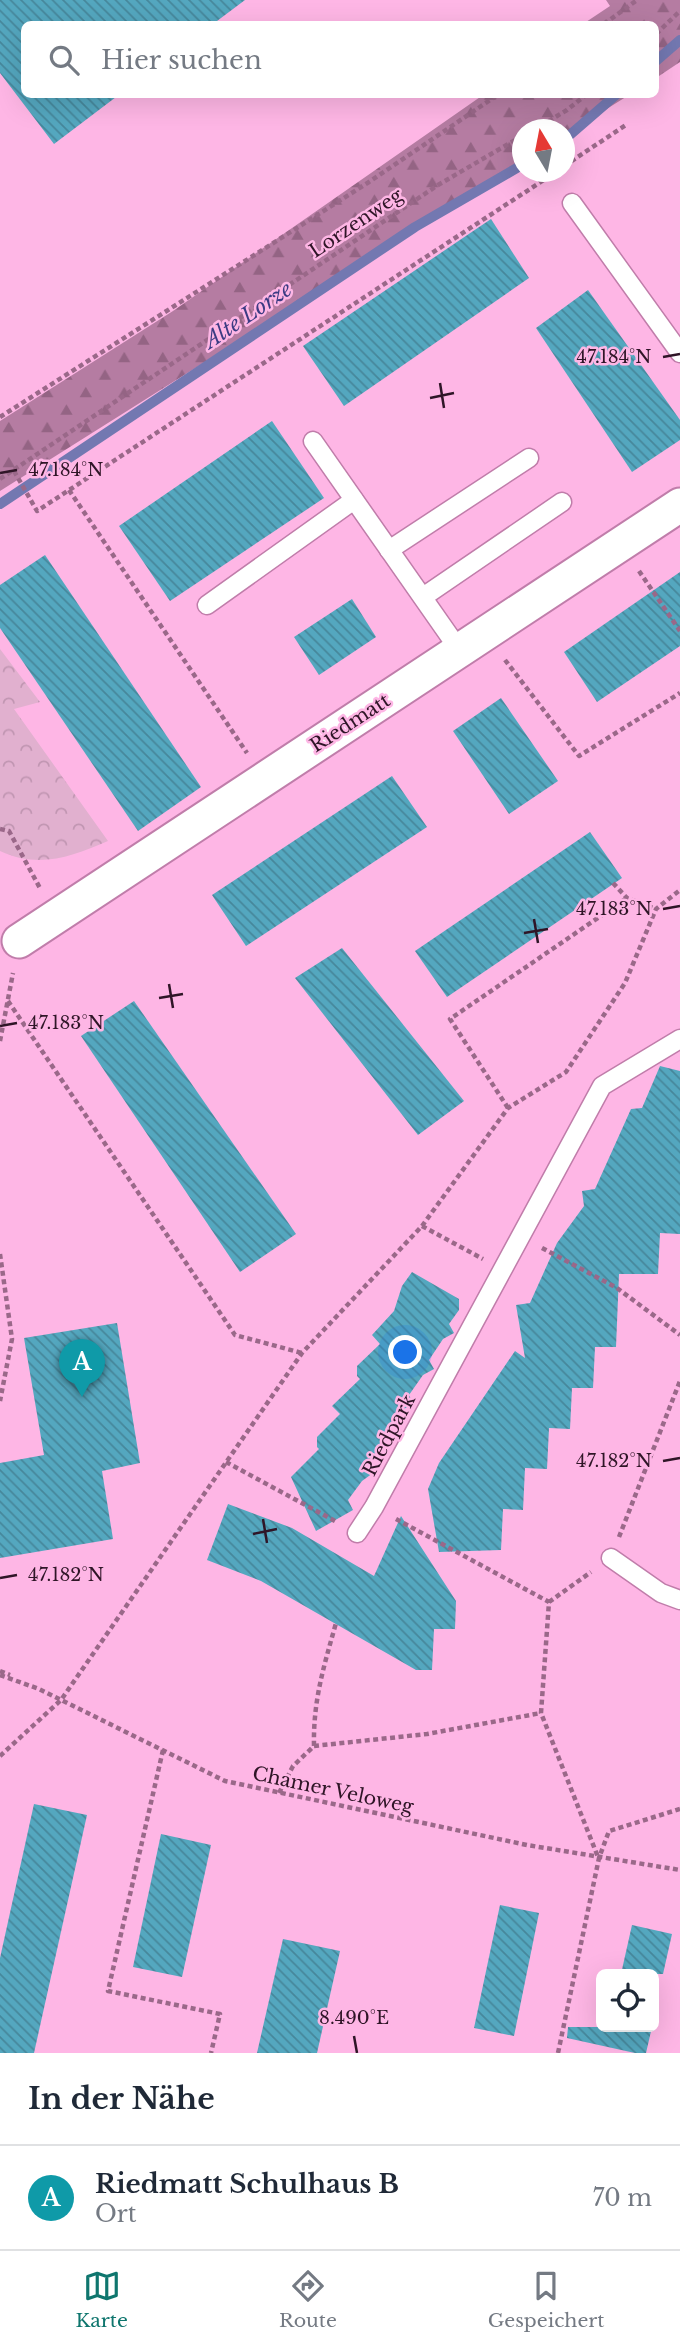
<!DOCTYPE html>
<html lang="de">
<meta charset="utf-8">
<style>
:root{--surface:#fff;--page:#f2f2f3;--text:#1f2937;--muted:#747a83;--line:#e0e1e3;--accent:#0f766e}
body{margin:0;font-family:"Libre Baskerville",serif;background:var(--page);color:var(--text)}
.controls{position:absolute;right:21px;bottom:21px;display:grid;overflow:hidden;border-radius:10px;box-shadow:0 7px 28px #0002}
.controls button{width:63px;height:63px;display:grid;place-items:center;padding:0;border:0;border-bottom:2px solid var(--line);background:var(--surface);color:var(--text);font:35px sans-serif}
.compass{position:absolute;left:512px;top:119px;width:63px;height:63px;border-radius:50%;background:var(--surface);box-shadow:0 7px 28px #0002;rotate:350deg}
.you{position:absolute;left:406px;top:1353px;width:24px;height:24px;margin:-18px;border:5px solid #fff;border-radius:50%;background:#1a73e8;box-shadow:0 0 0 10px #1a73e833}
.badge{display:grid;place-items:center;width:46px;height:46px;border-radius:50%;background:var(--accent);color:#fff;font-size:23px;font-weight:700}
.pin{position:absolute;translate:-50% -58px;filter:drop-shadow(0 2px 4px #0008)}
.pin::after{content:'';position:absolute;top:37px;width:24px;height:21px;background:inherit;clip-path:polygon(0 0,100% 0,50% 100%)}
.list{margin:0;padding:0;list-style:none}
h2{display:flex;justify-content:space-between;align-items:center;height:91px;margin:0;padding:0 28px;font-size:30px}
h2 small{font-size:23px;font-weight:400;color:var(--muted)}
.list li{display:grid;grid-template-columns:46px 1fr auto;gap:21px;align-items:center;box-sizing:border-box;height:105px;padding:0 28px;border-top:2px solid var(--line)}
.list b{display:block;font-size:26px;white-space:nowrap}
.list p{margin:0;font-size:23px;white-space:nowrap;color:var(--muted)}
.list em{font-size:23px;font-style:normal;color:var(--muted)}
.icon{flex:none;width:38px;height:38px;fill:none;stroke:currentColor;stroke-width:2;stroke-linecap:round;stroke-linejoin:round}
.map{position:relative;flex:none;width:680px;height:2053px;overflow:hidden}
.search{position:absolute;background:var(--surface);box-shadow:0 7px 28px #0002;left:21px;right:21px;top:21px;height:77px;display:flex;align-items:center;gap:18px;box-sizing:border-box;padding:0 24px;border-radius:10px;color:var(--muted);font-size:26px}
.sheet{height:196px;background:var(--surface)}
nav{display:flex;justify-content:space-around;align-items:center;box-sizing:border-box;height:98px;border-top:2px solid var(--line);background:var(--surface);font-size:19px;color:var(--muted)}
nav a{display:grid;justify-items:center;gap:4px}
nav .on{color:var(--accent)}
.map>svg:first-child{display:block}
.forest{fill:url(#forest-firs)}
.park{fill:url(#park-crowns)}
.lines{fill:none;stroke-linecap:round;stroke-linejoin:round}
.stream{stroke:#7378b1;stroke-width:10}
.building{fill:url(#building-back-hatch)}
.lane-casing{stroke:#c07daa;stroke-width:21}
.street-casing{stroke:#c07daa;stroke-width:37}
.path{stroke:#9a6889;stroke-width:4.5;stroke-dasharray:5 3.5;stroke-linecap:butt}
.lane{stroke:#fff;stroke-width:18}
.street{stroke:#fff;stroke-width:33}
.ticks{fill:none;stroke:#2f1527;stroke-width:2.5}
.labels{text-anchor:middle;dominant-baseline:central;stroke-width:5;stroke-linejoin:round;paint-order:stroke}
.street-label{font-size:19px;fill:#2f1527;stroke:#feb6e5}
.water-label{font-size:21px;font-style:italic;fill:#3c3b83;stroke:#feb6e5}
.ticks-label{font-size:18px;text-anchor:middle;fill:#2f1527;stroke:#feb6e5;stroke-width:5;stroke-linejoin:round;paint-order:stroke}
</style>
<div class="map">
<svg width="680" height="2053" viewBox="0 0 680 2053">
<defs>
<pattern id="forest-firs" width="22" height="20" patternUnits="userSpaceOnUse" patternTransform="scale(1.75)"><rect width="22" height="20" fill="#b57ca2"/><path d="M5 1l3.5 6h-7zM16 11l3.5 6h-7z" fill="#946484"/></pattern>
<pattern id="park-crowns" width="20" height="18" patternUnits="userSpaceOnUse" patternTransform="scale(1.75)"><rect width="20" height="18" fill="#e1b0cf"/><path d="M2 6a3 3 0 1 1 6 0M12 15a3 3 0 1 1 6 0" fill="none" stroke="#c196b2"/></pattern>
<pattern id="building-back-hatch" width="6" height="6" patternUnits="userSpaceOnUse" patternTransform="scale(1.75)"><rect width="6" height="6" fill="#54a7bf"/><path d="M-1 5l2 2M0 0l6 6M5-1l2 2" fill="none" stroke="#46879b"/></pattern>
</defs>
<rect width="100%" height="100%" fill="#feb6e5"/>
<!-- forest -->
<g class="forest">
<path d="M606,0H680V62L656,78V24H583L610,6Z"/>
<path d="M483,95H629L565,135L564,130H522V162L0,491V421L173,311Z"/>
</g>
<!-- park -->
<path class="park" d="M0,649L40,702L14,709L108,841C71,857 39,869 0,851Z"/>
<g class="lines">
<!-- stream -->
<g class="stream">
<path d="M656,61L680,40"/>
<path d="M564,140L617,94"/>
<path d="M0,504L415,227L522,165"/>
</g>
</g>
<!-- building -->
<g class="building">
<path d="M0,0H245L213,24H24V94H120L54,144L0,73Z"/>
<path d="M491,219L529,278L344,406L303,346Z"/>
<path d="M588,290L680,420V440L632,472L536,328Z"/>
<path d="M272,421L324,498L170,601L119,526Z"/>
<path d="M45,555L201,787L138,831L0,628V585Z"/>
<path d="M680,572V646L597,702L564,652Z"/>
<path d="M352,599L376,637L319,675L294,637Z"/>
<path d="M501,698L558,781L509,814L453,731Z"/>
<path d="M392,776L427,827L246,946L212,895Z"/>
<path d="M590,832L622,878L447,997L415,951Z"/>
<path d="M342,948L464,1101L418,1135L295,978Z"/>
<path d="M134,1001L296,1234L240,1272L81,1036Z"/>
<path d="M660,1066L680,1071V1234L660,1233L658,1274H619L616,1347H595L593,1388H572L570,1429L549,1428L547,1469L525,1468L523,1510L503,1509L501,1550L439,1552L428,1489L439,1463L515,1351L525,1358L516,1305L530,1303L557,1243L584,1206L582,1191L595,1189L631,1109L642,1108Z"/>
<path d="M412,1272L459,1299V1310L449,1324L454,1333L443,1339L429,1360L434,1369L423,1375L409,1395L413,1404L402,1410L388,1430L391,1434L368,1465L373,1473L362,1481L348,1500L353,1510L316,1531L291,1477L319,1449L317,1447V1437L340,1414L332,1406L360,1379L357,1376V1366L380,1344L372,1335L394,1311L402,1286Z"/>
<path d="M117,1323L140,1463L102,1471L113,1539L0,1558V1463L44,1455L24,1338Z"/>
<path d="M228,1504L292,1528L374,1576L401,1516L456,1601L455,1629H434L432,1670H416L261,1581L207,1560Z"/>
<path d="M34,1804L87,1815L34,2053H0V1958Z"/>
<path d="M161,1834L211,1845L182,1977L133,1967Z"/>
<path d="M500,1905L539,1913L514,2036L474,2028Z"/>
<path d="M632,1925L672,1934L663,1974H621Z"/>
<path d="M283,1939L340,1951L317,2053H257Z"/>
<path d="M568,2027H652L646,2053H635L567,2038Z"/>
</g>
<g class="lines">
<!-- lane casing -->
<g class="lane-casing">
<g id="lane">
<path d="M572,203L680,353"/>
<path d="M313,441L460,651"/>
<path d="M389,550L529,458"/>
<path d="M423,597L562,502"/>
<path d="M207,605L354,500"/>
<path d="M357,1533L374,1507L602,1086L680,1039"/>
<path d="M611,1558L661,1593L680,1600"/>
</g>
</g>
<!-- street casing -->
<g class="street-casing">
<path id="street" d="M19,941L680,505"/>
</g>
<!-- path -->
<g class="path">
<path d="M604,24L637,0"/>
<path d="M656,34L680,11"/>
<path d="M534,130L567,110L587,94"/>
<path d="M564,166L626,125"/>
<path d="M0,417L369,182L499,94"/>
<path d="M14,471L37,511L556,172"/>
<path d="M0,479L438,185L522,136"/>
<path d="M69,490L247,753"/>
<path d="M639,571L680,631"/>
<path d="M505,660L579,756L680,693"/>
<path d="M0,829L9,831L41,890"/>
<path d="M613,883L627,898L656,909"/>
<path d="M8,1001L235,1335L302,1353"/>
<path d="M0,1041L13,973"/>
<path d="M508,1108L450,1019L627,898"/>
<path d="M422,1226L483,1259"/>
<path d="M542,1248L617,1288L680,1335"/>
<path d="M0,1254L12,1339L0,1401"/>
<path d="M226,1462L335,1521"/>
<path d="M396,1519L549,1602L541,1713L598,1857"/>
<path d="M619,1537L680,1381"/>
<path d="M549,1602L591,1572"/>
<path d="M0,1671L10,1675"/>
<path d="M0,1675L39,1689L225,1781L527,1845L680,1870"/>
<path d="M314,1746L427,1734L541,1713"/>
<path d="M163,1750L108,1991L220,2014L211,2053"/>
<path d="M0,1756L61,1700L302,1353L422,1226L508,1108L566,1072L625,983L656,909L680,890"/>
<path d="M279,1793L293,1766L314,1746C313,1700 324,1666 336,1623"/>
<path d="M558,2053L599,1858L609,1831L680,1809"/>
</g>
<!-- lane -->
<use href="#lane" class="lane"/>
<!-- street -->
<use href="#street" class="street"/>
</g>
<!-- ticks -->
<path class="ticks" d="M663,357L680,354M440,383L444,408M430,398L454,393M0,473L17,470M663,909L680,906M534,919L538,943M524,933L548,929M169,984L173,1008M159,998L183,994M0,1026L17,1023M663,1461L680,1458M263,1519L267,1543M253,1534L277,1529M0,1578L17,1575M354,2036L357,2053"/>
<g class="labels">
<!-- street labels -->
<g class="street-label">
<text transform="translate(356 223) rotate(-34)">Lorzenweg</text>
<text transform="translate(350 723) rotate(-33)">Riedmatt</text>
<text transform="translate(389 1435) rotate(-62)">Riedpark</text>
<text transform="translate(333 1790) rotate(12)">Chamer Veloweg</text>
</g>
<!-- water labels -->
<g class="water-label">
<text transform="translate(248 315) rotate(-34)">Alte Lorze</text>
</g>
</g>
<g class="ticks-label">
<text x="614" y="363">47.184°N</text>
<text x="66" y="476">47.184°N</text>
<text x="614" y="915">47.183°N</text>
<text x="66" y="1029">47.183°N</text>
<text x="614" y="1467">47.182°N</text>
<text x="66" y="1581">47.182°N</text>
<text x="354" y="2024">8.490°E</text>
</g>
</svg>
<div class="controls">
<button><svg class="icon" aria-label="locate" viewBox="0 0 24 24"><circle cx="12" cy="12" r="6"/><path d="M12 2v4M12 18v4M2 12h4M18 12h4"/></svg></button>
</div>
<svg class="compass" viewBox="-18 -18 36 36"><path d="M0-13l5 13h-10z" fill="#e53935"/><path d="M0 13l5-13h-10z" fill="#747a83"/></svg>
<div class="you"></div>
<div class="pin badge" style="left:82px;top:1397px;background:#0f9aa8">A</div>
<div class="search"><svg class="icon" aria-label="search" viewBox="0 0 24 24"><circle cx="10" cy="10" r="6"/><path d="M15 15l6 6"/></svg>Hier suchen</div>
</div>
<section class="sheet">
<h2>In der Nähe<small></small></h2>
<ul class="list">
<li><span class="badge" style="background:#0f9aa8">A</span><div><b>Riedmatt Schulhaus B</b><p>Ort</p></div><em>70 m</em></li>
</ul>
</section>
<nav>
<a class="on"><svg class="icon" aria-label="map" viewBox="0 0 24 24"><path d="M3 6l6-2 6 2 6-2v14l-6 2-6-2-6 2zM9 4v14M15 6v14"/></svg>Karte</a>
<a><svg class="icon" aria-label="directions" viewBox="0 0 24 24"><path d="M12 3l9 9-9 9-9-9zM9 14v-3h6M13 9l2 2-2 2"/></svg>Route</a>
<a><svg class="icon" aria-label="saved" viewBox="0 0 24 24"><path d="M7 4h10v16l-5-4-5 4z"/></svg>Gespeichert</a>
</nav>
